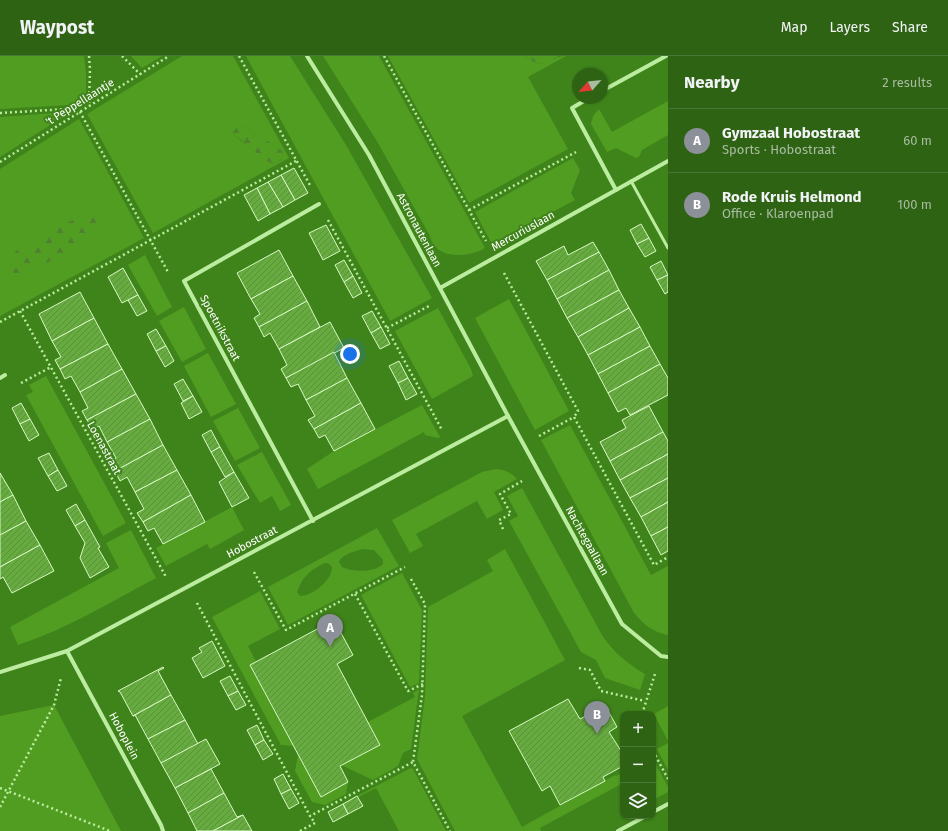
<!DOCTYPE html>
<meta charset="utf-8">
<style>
:root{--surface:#2f6314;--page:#3b6c22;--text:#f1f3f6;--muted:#a7bca0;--line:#4a7734;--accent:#8c9099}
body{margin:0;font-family:"Fira Sans",sans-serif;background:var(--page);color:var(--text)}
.controls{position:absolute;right:12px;bottom:12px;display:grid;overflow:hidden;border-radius:8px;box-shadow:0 1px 3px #0004}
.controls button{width:36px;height:36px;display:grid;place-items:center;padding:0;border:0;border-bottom:1px solid var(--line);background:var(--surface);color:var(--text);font:20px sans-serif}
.compass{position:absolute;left:572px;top:12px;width:36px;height:36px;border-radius:50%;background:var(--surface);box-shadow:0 1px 3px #0004;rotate:243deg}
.you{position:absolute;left:350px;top:298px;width:14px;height:14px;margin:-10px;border:3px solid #fff;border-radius:50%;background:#1a73e8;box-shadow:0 0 0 6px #1a73e833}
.badge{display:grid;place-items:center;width:26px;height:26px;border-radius:50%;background:var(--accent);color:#fff;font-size:13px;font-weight:700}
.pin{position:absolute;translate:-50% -33px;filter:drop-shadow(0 1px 2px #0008)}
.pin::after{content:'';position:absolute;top:21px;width:14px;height:12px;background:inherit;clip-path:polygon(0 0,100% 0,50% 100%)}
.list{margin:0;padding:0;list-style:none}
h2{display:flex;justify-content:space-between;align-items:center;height:52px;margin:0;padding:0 16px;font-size:17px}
h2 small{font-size:13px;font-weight:400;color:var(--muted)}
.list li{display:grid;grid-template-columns:26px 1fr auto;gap:12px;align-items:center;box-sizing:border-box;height:64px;padding:0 16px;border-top:1px solid var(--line)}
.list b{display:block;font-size:15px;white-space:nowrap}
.list p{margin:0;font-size:13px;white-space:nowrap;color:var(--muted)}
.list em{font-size:13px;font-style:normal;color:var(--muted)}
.icon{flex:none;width:22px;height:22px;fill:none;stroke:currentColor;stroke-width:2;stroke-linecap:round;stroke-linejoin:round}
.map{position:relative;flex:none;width:668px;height:775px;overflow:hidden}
header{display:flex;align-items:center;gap:24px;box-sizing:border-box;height:56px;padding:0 20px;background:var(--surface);border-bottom:1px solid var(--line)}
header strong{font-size:19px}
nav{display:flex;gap:22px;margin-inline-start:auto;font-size:14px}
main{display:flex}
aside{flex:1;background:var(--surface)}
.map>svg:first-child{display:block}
.green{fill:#509d22;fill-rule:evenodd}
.forest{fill:url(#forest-firs)}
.building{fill:url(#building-hatch);stroke:#d8f9c4}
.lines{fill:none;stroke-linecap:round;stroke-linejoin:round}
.path{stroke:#bbec9f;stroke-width:2.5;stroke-dasharray:2 3;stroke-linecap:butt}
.service{stroke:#bbec9f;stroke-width:3}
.minor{stroke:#bbec9f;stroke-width:4}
.labels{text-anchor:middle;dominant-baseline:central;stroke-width:4;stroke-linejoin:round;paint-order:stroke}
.street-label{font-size:11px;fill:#fff;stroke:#3f841a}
</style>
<header>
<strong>Waypost</strong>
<nav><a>Map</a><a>Layers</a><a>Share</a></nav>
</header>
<main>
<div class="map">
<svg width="668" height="775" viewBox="0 0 668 775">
<defs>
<pattern id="forest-firs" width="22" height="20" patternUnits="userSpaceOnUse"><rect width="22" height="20" fill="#509d22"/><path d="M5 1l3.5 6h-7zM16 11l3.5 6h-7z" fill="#4f8131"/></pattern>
<pattern id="building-hatch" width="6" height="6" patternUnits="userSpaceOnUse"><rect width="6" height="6" fill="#66ab3e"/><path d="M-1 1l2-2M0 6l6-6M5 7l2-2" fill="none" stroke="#5e8e42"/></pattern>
</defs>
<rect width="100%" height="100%" fill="#3f841a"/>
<!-- green -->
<g class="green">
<path d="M0,0H84L86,16V39L70,49L0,53Z"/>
<path d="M131,0H162L142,12Z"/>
<path d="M182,0H233L289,102L153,177L87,58ZM243,70L282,95L283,99L280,105L274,107L269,106L235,80L233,77L237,71Z"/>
<path d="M246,0H290L346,89L432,242L390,265Z"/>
<path d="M323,0H379L485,192C469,202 435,204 430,180L378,87Z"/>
<path d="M388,0H524C550,17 546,0 566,0L528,21L568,93L469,147Z"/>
<path d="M668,45V79L642,94L639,101L636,102L616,92L607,96L591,68L593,60L599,53L612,76Z"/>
<path d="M56,57H69L0,101V61Z"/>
<path d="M79,63L144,182L0,260V113Z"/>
<path d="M573,102L580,114L571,137L575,144L492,188L475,156Z"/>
<path d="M145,199L172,251L157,260L128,209Z"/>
<path d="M509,243L569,355L535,374L475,262Z"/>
<path d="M184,251L206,293L182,306L159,265Z"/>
<path d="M438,252L471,313L473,320L432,343L395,275Z"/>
<path d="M208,297L236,348L211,361L184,310Z"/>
<path d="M46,320L126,467L103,480L26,339L33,336L29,329Z"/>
<path d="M422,349L440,381L438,382L425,379L424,376L318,433L307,413L334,395Z"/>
<path d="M238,352L260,392L235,405L213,365Z"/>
<path d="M570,369L651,519L668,510V579C653,576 644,569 634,557L541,384Z"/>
<path d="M262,396L291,449L280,455L272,440L260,447L237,409Z"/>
<path d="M496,413C505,414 511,416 517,423L494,436L503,454L487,463L477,445L416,478L423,490L410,497L392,464L482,416Z"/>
<path d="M522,432L602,579C613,596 628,608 645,618L640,634L605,622L596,604L581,596L509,465L518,460L507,440Z"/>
<path d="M232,451L244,474L210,493L207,488L166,510L156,492Z"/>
<path d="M377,472L399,510L288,569L268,531ZM363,493L374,494L383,504V508C374,517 352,516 342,511L339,506C342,498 355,495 363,493ZM325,507H328L332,511C332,525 312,540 300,540L297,536C302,521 311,513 325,507Z"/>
<path d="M131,474L156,522C111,546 67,573 18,589L10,571L119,512L106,487Z"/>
<path d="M505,493L565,604L462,660L522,771L615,719L616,720L623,716V727L540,772L541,775H455L417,703L425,640L428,551L493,515L487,504Z"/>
<path d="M402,517L422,554L419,627L410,631L361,539Z"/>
<path d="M260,535L280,573L248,590L256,606L250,609L293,690L281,689L212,561Z"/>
<path d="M419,633L411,693L403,697L398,710L373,724L341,709L380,689L368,666L415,641L413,637Z"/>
<path d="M54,649L121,775H0V660Z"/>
<path d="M668,650V685L654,658Z"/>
<path d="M668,687V714L657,693Z"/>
<path d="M298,699L321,740L348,726L346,738L325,749L312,746L295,715Z"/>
<path d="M653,703L668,731V736L653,744Z"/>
<path d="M411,712L413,713L446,775H399L376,732L358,741L357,740Z"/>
</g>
<!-- forest -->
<g class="forest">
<path d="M524,0H558C546,12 537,8 524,0Z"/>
<path d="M243,70L281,94L283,99C274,123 246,84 235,80L233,77L237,71Z"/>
<path d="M86,158L96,159L99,162L101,172L93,181C79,189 64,197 50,205C42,210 33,216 24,217C3,221 8,202 19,192L80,160Z"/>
</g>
<!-- building -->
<g class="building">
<path d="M294,112L308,137L295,144L281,119Z"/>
<path d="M281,119L295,144L283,151L268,126Z"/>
<path d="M268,126L283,151L270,158L257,132Z"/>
<path d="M257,132L270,158L258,165L244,139Z"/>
<path d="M641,168L649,182L637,188L630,174Z"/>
<path d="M326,169L340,195L323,204L309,177Z"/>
<path d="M649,182L656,195L645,201L637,188Z"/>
<path d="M593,186L599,196L547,224L536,205L564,190L568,199Z"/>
<path d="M279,194L293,220L251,243L237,217Z"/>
<path d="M599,196L609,214L557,243L547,224Z"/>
<path d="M344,204L353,220L344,226L335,209Z"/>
<path d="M661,205L668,219L657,224L650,211Z"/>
<path d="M123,212L138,239L122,247L108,221Z"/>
<path d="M609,214L619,234L567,262L557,243Z"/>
<path d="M668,219V236L665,238L657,224Z"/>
<path d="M293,220L307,245L259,271L254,262L260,258L251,243Z"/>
<path d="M353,220L362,237L353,242L344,226Z"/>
<path d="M619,234L629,252L578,281L567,262Z"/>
<path d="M80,236L94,262L52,285L39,258Z"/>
<path d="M138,239L147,255L137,260L128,244Z"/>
<path d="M307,245L320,271L279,293L270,277L264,281L259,271Z"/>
<path d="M629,252L640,271L588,299L578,281Z"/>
<path d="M372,255L381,271L371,277L362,260Z"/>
<path d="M94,262L108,288L60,313L55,304L61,301L52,285Z"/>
<path d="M330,266L344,292L286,322L281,313L287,309L279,293Z"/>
<path d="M381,271L390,288L380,293L371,277Z"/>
<path d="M640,271L650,290L598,318L588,299Z"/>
<path d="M156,273L166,290L156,295L147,278Z"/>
<path d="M108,288L122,313L80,336L71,320L65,323L60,313Z"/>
<path d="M166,290L174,305L165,311L156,295Z"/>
<path d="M650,290L660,308L608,337L598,318Z"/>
<path d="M334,296L347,322L306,344L298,328L291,331L286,322Z"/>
<path d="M399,305L408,322L398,327L389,310Z"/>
<path d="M660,308L668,322V339L630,359L626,352L618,356L608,337Z"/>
<path d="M122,313L136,338L87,364L82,355L88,352L80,336Z"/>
<path d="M347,322L361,347L314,373L308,364L315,360L306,344Z"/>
<path d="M408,322L417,338L406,344L398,327Z"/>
<path d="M183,323L193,340L183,345L174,328Z"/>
<path d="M136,338L150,363L107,386L99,370L93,374L87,364Z"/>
<path d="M193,340L202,356L189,363L181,347Z"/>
<path d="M21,347L30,363L20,368L12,352Z"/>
<path d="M361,347L375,373L334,395L325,379L319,382L314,373Z"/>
<path d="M649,350L663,376L610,405L600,386L626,372L622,364Z"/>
<path d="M30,363L39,379L29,385L20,368Z"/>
<path d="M150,363L163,389L115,415L110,406L116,402L107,386Z"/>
<path d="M211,374L220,391L211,396L202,379Z"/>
<path d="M663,376L668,385V398L620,424L610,405Z"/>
<path d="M163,389L177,414L135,436L127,421L120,425L115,415Z"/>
<path d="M220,391L234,416L225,421L211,396Z"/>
<path d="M49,397L58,414L48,420L38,402Z"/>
<path d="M668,398V422L630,442L620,424Z"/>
<path d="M58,414L67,430L57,435L48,420Z"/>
<path d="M177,414L191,439L143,466L137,457L144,453L135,436Z"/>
<path d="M234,416L249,442L232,451L219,426Z"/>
<path d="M0,417L13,439L0,446Z"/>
<path d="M668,422V446L641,461L630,442Z"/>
<path d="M13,439L26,465L0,479V446Z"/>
<path d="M191,439L205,466L163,488L154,472L148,475L143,466Z"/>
<path d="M668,446V471L651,480L641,461Z"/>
<path d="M76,448L85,464L75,470L66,454Z"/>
<path d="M85,464L100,491L98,492L109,511L90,522L80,502L85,487L75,470Z"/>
<path d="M26,465L40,489L0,511V479Z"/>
<path d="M668,471V495L661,499L651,480Z"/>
<path d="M40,489L54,515L12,537L3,521L0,523V511Z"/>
<path d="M334,564L353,599L337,608L380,689L340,710L348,726L321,741L250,609Z"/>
<path d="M212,585L225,610L203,622L192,602L202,596L199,592Z"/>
<path d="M163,611L164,612L158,615L171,639L133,660L120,636L118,635Z"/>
<path d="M230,620L238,635L228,640L220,625Z"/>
<path d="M238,635L246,649L236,654L228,640Z"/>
<path d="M171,639L185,664L148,683L135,659L133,660Z"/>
<path d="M568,643L580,663L605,649L617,671L609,676L623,698V710L603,721L605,725L560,749L550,730L542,735L509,675Z"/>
<path d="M185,664L198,688L161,707L148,683Z"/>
<path d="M257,669L264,684L255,689L247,674Z"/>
<path d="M206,683L220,708L175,732L161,707Z"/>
<path d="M264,684L273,698L263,704L255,689Z"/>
<path d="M211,713L224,737L188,757L175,732Z"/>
<path d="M283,718L291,733L281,738L274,723Z"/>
<path d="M291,733L299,747L289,753L281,738Z"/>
<path d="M224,737L237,761L243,759L213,775H197L188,757Z"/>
<path d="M357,740L363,750L348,758L343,748Z"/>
<path d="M343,748L348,758L333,766L328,756Z"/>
<path d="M243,759L252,775H213Z"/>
</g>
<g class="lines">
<!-- path -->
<g class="path">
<path d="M89,0L90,13L89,49"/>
<path d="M122,0L140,18"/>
<path d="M239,0L311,131"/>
<path d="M384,0L486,185"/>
<path d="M0,57L67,53L80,56L168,216"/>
<path d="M0,106L169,0"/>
<path d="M469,154L576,96"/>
<path d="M328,164L442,374"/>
<path d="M504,217L578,355L574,361"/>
<path d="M20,255L166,521"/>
<path d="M0,266L296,105"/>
<path d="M387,272L429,250"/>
<path d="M21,327L51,311"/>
<path d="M539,380L574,361L654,509L668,501"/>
<path d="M503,473L499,464L511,458L500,438L522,425"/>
<path d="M254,516L286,574L405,511"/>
<path d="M411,523L425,548L422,639L413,706L450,775"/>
<path d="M355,538L408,635L423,628"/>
<path d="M197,547L310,760L413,706"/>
<path d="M579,612L590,614L601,635L645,645"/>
<path d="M642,658L655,618"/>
<path d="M653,695L668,723"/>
<path d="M0,732L110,775"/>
<path d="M0,751L54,649L61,622"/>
<path d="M300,775L315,767L310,760"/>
</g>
<!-- service -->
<path class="service" d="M631,125L668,192"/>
<!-- minor -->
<g class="minor">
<path d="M307,0L369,99L508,360L622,568L661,600L668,601"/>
<path d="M602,35L666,0"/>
<path d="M589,42L572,52L616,134"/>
<path d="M440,232L668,105"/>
<path d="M0,322L5,319"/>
<path d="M313,465L184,225L319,148"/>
<path d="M67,595L161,769L163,775"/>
<path d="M0,616L67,595L508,360"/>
<path d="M653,756L668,748"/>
<path d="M618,775L646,760"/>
</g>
</g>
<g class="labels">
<!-- street labels -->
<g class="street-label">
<text transform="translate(80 46) rotate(-32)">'t Peppellaantje</text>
<text transform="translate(419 174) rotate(62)">Astronautenlaan</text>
<text transform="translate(523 175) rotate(-29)">Mercuriuslaan</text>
<text transform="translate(220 272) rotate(62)">Spoetnikstraat</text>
<text transform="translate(104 392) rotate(61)">Loenastraat</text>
<text transform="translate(587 485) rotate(61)">Nachtegaallaan</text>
<text transform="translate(252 486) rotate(-28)">Hobostraat</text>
<text transform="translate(124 680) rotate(62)">Hoboplein</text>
</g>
</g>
</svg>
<div class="controls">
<button>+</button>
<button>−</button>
<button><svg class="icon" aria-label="layers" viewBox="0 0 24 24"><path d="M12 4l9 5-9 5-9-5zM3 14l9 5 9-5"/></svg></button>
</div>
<svg class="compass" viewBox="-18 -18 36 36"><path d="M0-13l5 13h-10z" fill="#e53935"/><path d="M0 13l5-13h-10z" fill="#a7bca0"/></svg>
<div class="you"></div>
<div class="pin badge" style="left:330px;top:591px">A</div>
<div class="pin badge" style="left:597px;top:678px">B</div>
</div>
<aside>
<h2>Nearby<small>2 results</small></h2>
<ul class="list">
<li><span class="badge">A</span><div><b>Gymzaal Hobostraat</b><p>Sports · Hobostraat</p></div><em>60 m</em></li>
<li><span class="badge">B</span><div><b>Rode Kruis Helmond</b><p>Office · Klaroenpad</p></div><em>100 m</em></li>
</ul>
</aside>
</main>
